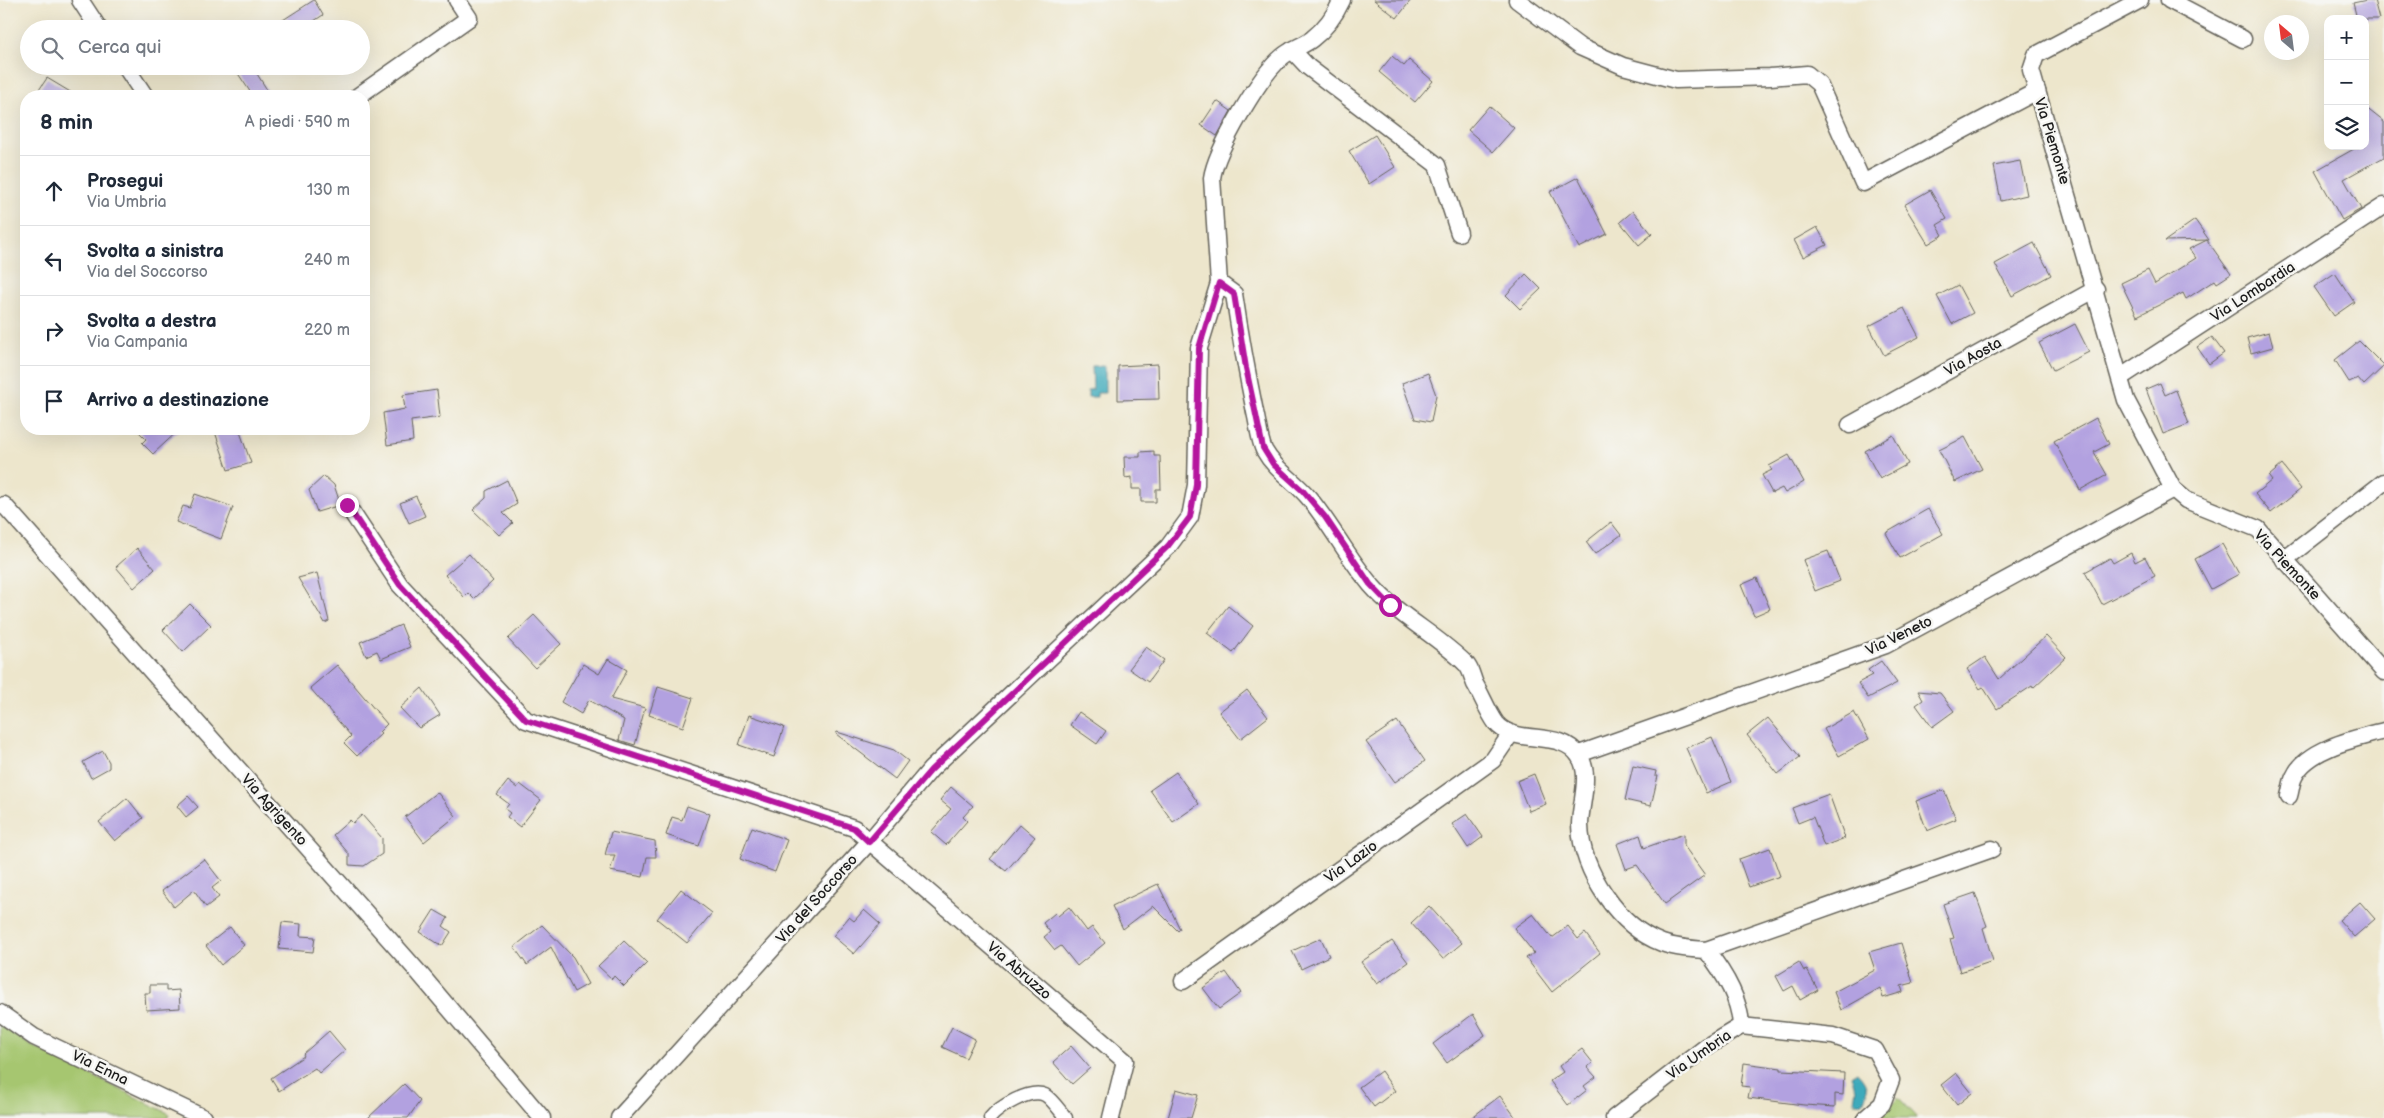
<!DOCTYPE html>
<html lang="it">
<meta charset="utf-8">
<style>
:root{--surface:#fff;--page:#f2f2f3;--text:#1f2937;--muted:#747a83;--line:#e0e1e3}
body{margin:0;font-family:"Balsamiq Sans",sans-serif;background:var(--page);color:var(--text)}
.controls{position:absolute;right:15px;top:15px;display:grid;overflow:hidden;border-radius:10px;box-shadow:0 5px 20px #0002}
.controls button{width:45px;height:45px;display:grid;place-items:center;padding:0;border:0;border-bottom:1px solid var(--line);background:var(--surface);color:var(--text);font:25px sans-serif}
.compass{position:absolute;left:2264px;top:15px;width:45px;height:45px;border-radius:50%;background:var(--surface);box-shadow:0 5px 20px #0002;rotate:332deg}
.stop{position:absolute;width:15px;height:15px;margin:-11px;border:4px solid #b5179e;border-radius:50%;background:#fff}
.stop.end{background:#b5179e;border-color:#fff;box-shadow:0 1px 5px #0008}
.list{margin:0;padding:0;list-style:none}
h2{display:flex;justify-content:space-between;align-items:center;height:65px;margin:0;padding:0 20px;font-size:21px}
h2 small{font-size:16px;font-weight:400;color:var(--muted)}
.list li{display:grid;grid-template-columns:32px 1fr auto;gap:15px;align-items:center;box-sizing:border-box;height:70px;padding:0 20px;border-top:1px solid var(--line)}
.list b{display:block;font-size:19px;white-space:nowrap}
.list p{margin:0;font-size:16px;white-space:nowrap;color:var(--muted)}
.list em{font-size:16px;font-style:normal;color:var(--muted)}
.icon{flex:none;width:28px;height:28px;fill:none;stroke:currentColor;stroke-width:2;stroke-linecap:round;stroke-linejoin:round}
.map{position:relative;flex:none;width:2384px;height:1118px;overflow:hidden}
.search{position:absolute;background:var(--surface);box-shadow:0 5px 20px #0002;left:20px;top:20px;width:350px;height:55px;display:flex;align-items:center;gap:12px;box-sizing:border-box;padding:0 18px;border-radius:28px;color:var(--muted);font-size:19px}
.panel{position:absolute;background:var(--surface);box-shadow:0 5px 20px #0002;left:20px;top:90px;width:350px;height:345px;border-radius:20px}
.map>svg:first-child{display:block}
.green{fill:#a6c66f;stroke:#617146}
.water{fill:#3caabb;stroke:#2c636c}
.building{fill:#b2a1e0}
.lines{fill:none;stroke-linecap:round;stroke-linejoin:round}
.pedestrian-casing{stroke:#65635a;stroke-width:15}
.minor-casing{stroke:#65635a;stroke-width:19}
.pedestrian{stroke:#fff;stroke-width:12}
.minor{stroke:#fff;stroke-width:16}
.route{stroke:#b5179e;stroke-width:6}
.labels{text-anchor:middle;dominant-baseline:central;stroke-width:5;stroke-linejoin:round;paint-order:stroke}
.street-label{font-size:15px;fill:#1c1c1c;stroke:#f6f6f2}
</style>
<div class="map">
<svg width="2384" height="1118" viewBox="0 0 2384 1118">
<rect width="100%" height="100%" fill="#f6f6f2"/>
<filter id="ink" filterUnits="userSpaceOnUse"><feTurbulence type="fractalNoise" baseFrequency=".02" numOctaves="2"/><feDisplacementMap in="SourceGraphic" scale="10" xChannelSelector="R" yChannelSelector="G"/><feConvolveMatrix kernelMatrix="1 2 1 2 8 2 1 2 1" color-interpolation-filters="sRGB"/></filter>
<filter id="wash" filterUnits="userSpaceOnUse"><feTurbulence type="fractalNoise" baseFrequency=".0096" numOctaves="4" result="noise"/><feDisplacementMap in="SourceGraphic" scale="20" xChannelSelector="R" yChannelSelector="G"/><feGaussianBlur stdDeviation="1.12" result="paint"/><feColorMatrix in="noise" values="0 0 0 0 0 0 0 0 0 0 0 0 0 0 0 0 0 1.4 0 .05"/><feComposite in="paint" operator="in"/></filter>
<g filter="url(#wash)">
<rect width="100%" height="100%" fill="#ede6cc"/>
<!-- green -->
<g class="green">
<path d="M0,1025L30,1045L170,1114L168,1118H0Z"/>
<path d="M1898,1097L1918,1118H1877Z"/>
</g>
<!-- water -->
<g class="water">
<path d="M1092,366H1105V393H1097V397H1088V390L1093,389Z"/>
<path d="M1857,1072C1867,1082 1869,1090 1863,1102L1856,1103L1854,1100L1856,1089L1851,1076Z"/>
</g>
<g id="blocks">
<!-- building -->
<g class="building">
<path d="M314,0L323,15L302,29H269Z"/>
<path d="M1374,0H1411L1397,18Z"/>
<path d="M2367,0H2374L2379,19H2357L2353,3Z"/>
<path d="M1392,56L1404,66L1409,60L1433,81L1415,102L1379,72Z"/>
<path d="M233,66H252L271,96H253Z"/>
<path d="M47,78L77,96H35Z"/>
<path d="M1217,101L1231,111L1217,136L1201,125Z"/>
<path d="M1489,106L1514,128L1493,152L1468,130Z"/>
<path d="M2365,107L2384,122V157L2344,179L2361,209L2342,220L2315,171L2359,146H2365Z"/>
<path d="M1375,135L1395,167L1369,184L1349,151Z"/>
<path d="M2020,161L2027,195L2001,201L1994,166Z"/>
<path d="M1578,177L1607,234L1579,248L1550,192Z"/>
<path d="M1930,190L1947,219L1937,225L1943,235L1928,244L1904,205Z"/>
<path d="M1633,211L1652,234L1639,245L1620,222Z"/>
<path d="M2195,220L2209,240L2165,241Z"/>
<path d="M1817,227L1827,245L1803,257L1794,240Z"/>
<path d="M2207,240L2231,274L2217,283L2215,280L2186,299L2183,293L2137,316L2121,283L2148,270L2155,284L2196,258L2189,249Z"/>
<path d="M2034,243L2051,275L2012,296L1995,264Z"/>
<path d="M2335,273L2354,302L2334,316L2314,287Z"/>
<path d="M1526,274L1541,289L1520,309L1506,295Z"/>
<path d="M1958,285L1973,313L1952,324L1937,296Z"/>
<path d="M1904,308L1919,337L1884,355L1869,326Z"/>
<path d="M2075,324L2089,352L2053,370L2039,343Z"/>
<path d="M2269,332L2273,347L2251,353L2247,338Z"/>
<path d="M2212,337L2224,353L2209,364L2197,347Z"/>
<path d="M2359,341L2384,366L2364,385L2358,378L2349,382L2335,360Z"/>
<path d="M1158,364L1159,399L1118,400V366Z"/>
<path d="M1428,373L1436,395L1431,422L1415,419L1402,383Z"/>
<path d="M2160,383L2165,395L2176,390L2189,424L2163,434L2146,389Z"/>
<path d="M437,390L440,417L411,421L413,441L387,445L383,413L405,409L403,395Z"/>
<path d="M2096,418L2109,444L2094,452L2107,475L2080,490L2054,441Z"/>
<path d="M136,429H180L153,454L142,443L146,439Z"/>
<path d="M214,429H239L251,463L228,470Z"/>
<path d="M1893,435L1908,464L1880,479L1865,451Z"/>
<path d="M1965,437L1982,469L1955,482L1939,450Z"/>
<path d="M1154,451V456H1160L1161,489H1156V502H1141V489H1132V477L1125,478L1124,457H1140V452Z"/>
<path d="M1789,455L1804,482L1785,493L1782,488L1772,493L1762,475L1772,470L1769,466Z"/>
<path d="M2282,465L2301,489L2271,513L2255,494L2272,480L2269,476Z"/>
<path d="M324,476L334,485L339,500L337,506L317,512L309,490Z"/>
<path d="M507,480L517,504L503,513L513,523L499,535L473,510L486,498V491Z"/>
<path d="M195,494L233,507L221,539L176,522L183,506L190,508Z"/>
<path d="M416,496L425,516L409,523L400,503Z"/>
<path d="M1928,509L1943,534L1900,558L1886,533Z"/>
<path d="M1611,522L1621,535L1595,554L1586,542Z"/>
<path d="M2222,544L2239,574L2211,589L2195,559Z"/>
<path d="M137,548L155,569L134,588L116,567Z"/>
<path d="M1828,551L1840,581L1815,591L1803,560Z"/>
<path d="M2131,553L2135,562L2145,557L2155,576L2102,604L2085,572L2110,558L2113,563Z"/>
<path d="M469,554L493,581L474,599L468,593L464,597L445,575Z"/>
<path d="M317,573L329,621L325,623L298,578Z"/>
<path d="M1757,578L1770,609L1754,616L1741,585Z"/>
<path d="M190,604L211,625L183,652L163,630Z"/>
<path d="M1228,606L1253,626L1233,653L1207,633Z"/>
<path d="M534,615L561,644L535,668L508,639Z"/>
<path d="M401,625L410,647L381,659L377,651L366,656L360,642Z"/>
<path d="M2046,636L2066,657L2033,688L2032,686L1997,709L1983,687L1980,689L1967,669L1985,657L1999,679Z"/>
<path d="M1146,647L1164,660L1148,682L1129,669Z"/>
<path d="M608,659L627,670L611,699L645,708L635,745L619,740L624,720L589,700L581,714L561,702L583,664L599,674Z"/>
<path d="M1881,661L1897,683L1868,698L1858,683L1873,675L1868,670Z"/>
<path d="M337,665L387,724L379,732L381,734L357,756L344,743L351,736L310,688Z"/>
<path d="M658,687L693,698L683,727L649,715Z"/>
<path d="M422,688L440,715L419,728L400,708Z"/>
<path d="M1247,690L1268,717L1240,739L1219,712Z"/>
<path d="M1918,691L1940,693L1954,711L1932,727L1916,705L1923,700Z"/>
<path d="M1079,712L1106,731L1097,744L1070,725Z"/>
<path d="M1854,712L1869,739L1839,756L1824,729Z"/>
<path d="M749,715L784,727L774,757L739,745Z"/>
<path d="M1768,718L1800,757L1778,774L1747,735Z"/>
<path d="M1397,721L1425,761L1395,782L1366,742Z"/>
<path d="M837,732L894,750L908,761L895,779L836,734Z"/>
<path d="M1712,737L1731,782L1706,793L1686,748Z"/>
<path d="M103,751L109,762V768L91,778L83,762Z"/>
<path d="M1633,766L1656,771L1655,776H1658L1651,806L1625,800Z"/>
<path d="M1176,772L1199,804L1173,822L1150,790Z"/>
<path d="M1534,774L1546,804L1529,811L1517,781Z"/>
<path d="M508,781L517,788L520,784L541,800L520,827L507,817L510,813L505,809L509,804L497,795Z"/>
<path d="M951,787L973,806L963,817L967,821L946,845L931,832L951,809L940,800Z"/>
<path d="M1944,790L1956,819L1927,831L1916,801Z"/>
<path d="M437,792L456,816L424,842L405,817Z"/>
<path d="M1829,794L1845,838L1824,846L1813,817L1798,823L1792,808Z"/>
<path d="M188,796L198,807L186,817L177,806Z"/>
<path d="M127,798L143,818L115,841L99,822Z"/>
<path d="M687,806L710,814L699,846L666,835L672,817L682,820Z"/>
<path d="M1467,814L1483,837L1468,848L1452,824Z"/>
<path d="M362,815L382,838V854L364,866L349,865V854L333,835L350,820L353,823Z"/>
<path d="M1020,824L1035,837L1006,871L990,859Z"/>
<path d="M752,827L787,840L775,872L740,859Z"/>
<path d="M611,832L655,841L656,857H647L643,877L610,871L615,855H605Z"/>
<path d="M1684,834V846L1705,875L1665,904L1637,865L1626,869L1617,844L1640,835L1644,848Z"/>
<path d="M1770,848L1780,876L1749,887L1739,859Z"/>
<path d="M204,859L221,881L212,888L219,897L206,907L194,890L174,907L162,891Z"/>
<path d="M1158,884L1180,929L1178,931L1153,906L1123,929L1112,906Z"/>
<path d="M681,889L712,913L687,943L657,919Z"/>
<path d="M1975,893L1987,926L1983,928L1993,961L1960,972L1950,939L1954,938L1943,904Z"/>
<path d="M2360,902L2375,919L2354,937L2339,920Z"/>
<path d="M1429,906L1462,943L1443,959L1411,923Z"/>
<path d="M1069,907L1087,931L1092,927L1105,943L1077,966L1061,946L1055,950L1044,937L1050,932L1043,923L1055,913L1058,916Z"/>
<path d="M434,910L448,918L443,926L451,932L442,946L420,932Z"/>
<path d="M864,910L880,924L854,954L833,936L849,917L854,921Z"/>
<path d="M1533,914L1552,938L1568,926L1578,939L1585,933L1600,953L1552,992L1526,958L1534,953L1514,928Z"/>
<path d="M282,922L301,924L300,936L315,937L313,952L279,949Z"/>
<path d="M542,925L573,957L588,984L574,992L551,947L527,965L514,947Z"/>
<path d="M230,927L244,945L221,965L206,946Z"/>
<path d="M1321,938L1329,956L1301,969L1292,951Z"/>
<path d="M624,941L647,963L624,986L614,976L612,979L598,966Z"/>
<path d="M1392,941L1408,962L1377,984L1361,962Z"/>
<path d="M1901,943L1913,983L1901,986L1903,992L1883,998L1880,988L1841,1010L1834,992L1875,970L1869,952Z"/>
<path d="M1799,962L1804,971L1807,970L1818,990L1800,1000L1793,986L1784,991L1776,976Z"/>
<path d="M1226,972L1241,993L1219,1009L1203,988Z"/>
<path d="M150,985H166V991L179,990L180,1008L146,1010L145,993H150Z"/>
<path d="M1473,1014L1485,1035L1447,1063L1433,1044Z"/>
<path d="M952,1027L975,1039L966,1058L942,1047Z"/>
<path d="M329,1031L345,1050L319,1073L315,1068L279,1091L271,1078L304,1056L303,1054Z"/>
<path d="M1071,1046L1090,1068L1072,1084L1053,1062Z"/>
<path d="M1582,1049L1593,1063L1587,1067L1596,1077L1584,1086L1587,1090L1568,1105L1550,1081L1563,1072L1559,1066Z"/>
<path d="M1744,1063L1781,1068V1070L1844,1073L1843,1095L1835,1094V1107L1804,1105L1748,1098L1750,1087L1741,1086Z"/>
<path d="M1381,1071L1395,1091L1374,1107L1359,1087Z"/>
<path d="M1956,1073L1972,1093L1957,1105L1941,1085Z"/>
<path d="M404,1084L420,1101L408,1118H368Z"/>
<path d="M1176,1089L1198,1095L1191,1118H1168Z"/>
<path d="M1500,1096L1516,1118H1471Z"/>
</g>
</g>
</g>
<g filter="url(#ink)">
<use href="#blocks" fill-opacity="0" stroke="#65635a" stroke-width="1"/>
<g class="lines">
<!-- pedestrian casing -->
<g class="pedestrian-casing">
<path id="pedestrian" d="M990,1118C999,1107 1030,1088 1045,1095C1052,1099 1060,1111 1066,1118"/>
</g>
<!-- minor casing -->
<g class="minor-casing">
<g id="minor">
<path d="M80,0L99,29"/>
<path d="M1517,0L1580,47L1623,66L1676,80L1770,77L1807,74L1819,84L1863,183L2037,91L2126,400L2173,489L2186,500L2258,529L2384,672"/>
<path d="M2169,0L2243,39"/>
<path d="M1292,50L1308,67L1437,165L1459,233"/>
<path d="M125,66L145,96"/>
<path d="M2037,91L2031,70L2036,55L2140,0"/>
<path d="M358,96L469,18L457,0"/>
<path d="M1219,283L1234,294C1240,334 1247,373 1255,412C1258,424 1259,439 1264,450C1275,470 1295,481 1309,498C1332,526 1348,558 1371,585C1398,616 1437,635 1466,664C1471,669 1472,677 1475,684C1482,696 1488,712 1496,723C1516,747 1561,728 1579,756C1592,774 1580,804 1580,825C1581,871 1619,927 1662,943C1676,948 1691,949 1706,950C1722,970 1740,999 1741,1026L1706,1047L1614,1118"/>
<path d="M2121,377L2384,206"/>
<path d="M1850,425L2096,289"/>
<path d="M4,505L420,974L542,1118"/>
<path d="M347,505L400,585L526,720L854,828L1125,1061L1111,1118"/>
<path d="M2284,560L2384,482"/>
<path d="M1579,754L1886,645L2173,489"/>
<path d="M2289,796C2291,790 2291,783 2294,777C2306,749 2357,738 2384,731"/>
<path d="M1706,950L1992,849"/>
<path d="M1183,981L1493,760L1510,735"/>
<path d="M0,1013L34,1037L204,1118"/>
<path d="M1741,1026L1833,1036L1875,1050L1891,1080L1882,1104L1866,1118"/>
<path d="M619,1118L869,842L931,769L1168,547L1190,517L1196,485L1199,348L1219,283L1212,178C1216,150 1260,75 1282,57C1291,49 1303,46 1312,39C1325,29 1335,15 1342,0"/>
</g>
</g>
<!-- pedestrian -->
<use href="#pedestrian" class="pedestrian"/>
<!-- minor -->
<use href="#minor" class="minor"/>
</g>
</g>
<g class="lines" filter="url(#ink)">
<!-- route -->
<path class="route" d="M347,505L400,585L526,720L854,828L869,842L931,770L1168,546L1190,517L1196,485L1199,348L1219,283L1234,294L1246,368L1263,448L1273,464L1303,491L1325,517L1370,584L1390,605"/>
</g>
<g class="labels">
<!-- street labels -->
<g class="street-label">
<text transform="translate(2052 141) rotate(73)">Via Piemonte</text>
<text transform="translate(2253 292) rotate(-33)">Via Lombardia</text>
<text transform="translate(1973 357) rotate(-29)">Via Aosta</text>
<text transform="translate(2287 565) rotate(47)">Via Piemonte</text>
<text transform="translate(1899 636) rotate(-26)">Via Veneto</text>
<text transform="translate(274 810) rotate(48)">Via Agrigento</text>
<text transform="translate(1351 862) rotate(-36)">Via Lazio</text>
<text transform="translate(817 899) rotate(-48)">Via del Soccorso</text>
<text transform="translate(1019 971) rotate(41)">Via Abruzzo</text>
<text transform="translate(1699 1055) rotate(-35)">Via Umbria</text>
<text transform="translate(100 1068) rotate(26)">Via Enna</text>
</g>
</g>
</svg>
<div class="controls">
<button>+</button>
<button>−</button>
<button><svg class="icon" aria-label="layers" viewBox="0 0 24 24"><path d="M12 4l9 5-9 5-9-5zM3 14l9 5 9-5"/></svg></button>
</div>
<svg class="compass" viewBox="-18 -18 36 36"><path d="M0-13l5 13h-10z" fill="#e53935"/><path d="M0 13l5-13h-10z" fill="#747a83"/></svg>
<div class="stop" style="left:1390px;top:605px"></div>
<div class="stop end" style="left:347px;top:505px"></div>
<div class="search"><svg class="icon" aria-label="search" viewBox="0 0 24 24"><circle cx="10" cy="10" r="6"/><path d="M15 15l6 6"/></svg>Cerca qui</div>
<section class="panel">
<h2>8 min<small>A piedi · 590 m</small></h2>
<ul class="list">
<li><svg class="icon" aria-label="ahead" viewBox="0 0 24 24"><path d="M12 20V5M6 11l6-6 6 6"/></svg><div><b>Prosegui</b><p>Via Umbria</p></div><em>130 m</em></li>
<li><svg class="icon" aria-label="left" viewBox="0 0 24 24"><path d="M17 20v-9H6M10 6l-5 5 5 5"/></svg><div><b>Svolta a sinistra</b><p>Via del Soccorso</p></div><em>240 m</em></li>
<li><svg class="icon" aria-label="right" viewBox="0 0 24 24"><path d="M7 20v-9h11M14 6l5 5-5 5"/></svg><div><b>Svolta a destra</b><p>Via Campania</p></div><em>220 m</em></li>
<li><svg class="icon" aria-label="arrive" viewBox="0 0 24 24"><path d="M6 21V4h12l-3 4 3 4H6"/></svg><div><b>Arrivo a destinazione</b></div></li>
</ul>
</section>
</div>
